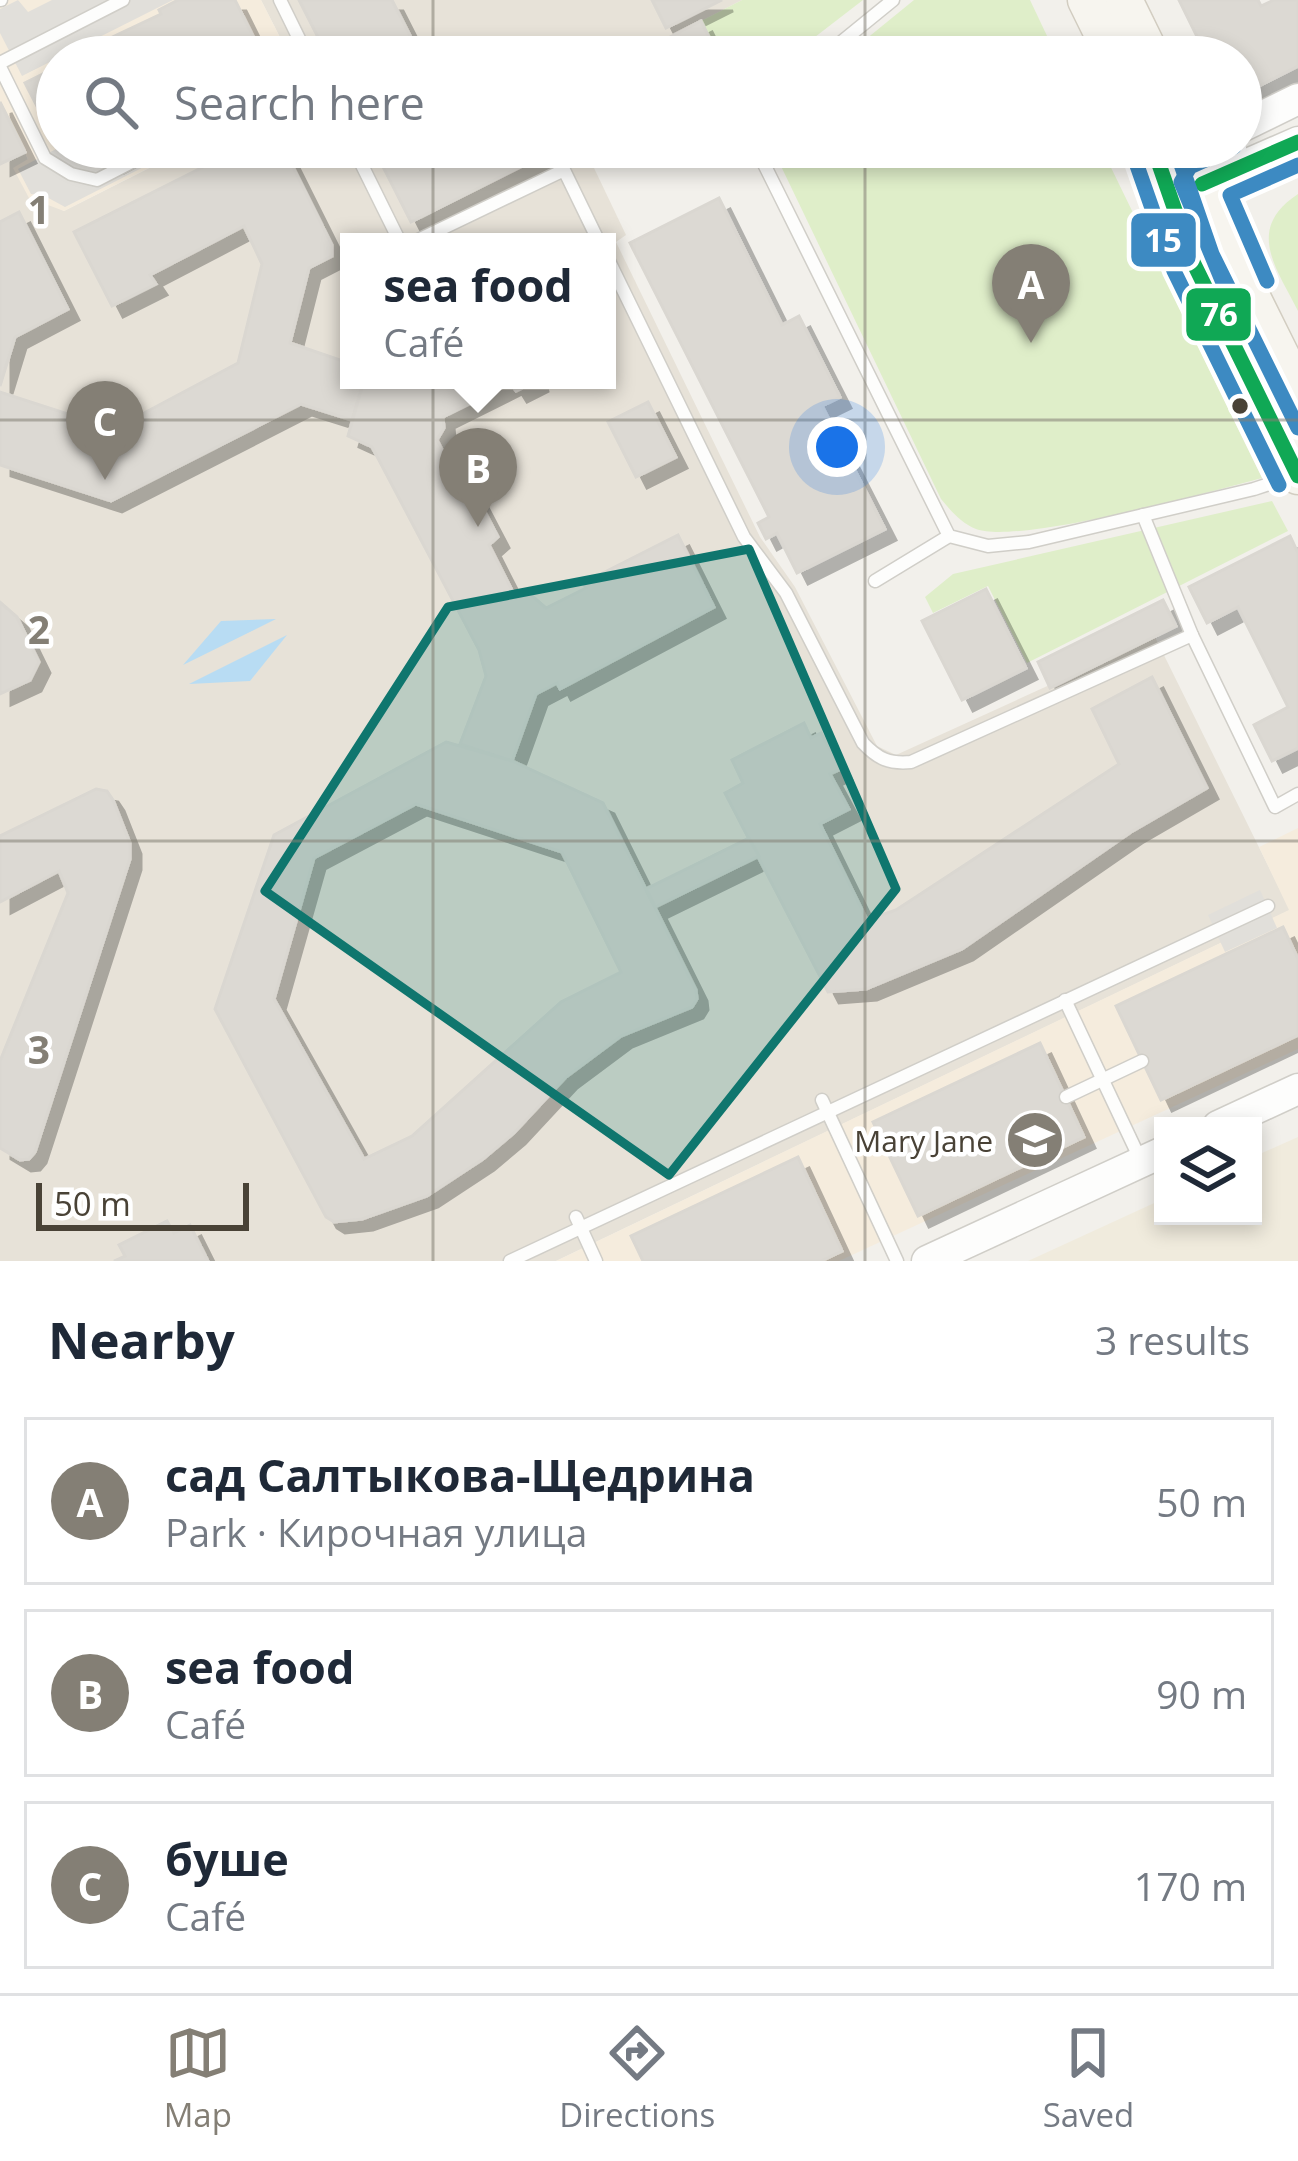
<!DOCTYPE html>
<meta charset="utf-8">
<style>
:root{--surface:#fff;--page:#f6f6f7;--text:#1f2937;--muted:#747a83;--line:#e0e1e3;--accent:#847f75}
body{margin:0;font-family:"Open Sans",sans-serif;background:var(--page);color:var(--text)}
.controls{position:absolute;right:36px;bottom:36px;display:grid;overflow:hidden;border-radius:0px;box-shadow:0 6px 18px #0003}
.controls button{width:108px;height:108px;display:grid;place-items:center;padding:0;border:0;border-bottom:3px solid var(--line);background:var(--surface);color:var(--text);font:60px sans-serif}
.scale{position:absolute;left:36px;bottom:30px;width:213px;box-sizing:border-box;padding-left:12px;border:6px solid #494236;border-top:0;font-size:33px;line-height:42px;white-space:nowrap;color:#494236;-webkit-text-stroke:9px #fff;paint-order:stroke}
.you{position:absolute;left:837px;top:447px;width:42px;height:42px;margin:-30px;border:9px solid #fff;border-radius:50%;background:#1a73e8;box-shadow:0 0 0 18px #1a73e833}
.badge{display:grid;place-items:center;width:78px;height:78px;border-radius:50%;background:var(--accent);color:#fff;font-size:39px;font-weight:700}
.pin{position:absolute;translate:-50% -99px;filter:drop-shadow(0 3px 6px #0008)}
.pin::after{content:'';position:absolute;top:63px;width:42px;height:36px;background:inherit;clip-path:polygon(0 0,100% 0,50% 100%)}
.popup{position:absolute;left:340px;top:233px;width:276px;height:156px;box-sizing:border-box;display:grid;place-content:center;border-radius:0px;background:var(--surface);filter:drop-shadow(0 3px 9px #0005);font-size:39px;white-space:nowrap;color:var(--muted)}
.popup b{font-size:45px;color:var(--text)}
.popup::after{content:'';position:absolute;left:50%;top:100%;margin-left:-24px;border:24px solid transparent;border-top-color:var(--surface)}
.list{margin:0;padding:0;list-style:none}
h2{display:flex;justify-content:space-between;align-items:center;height:156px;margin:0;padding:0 48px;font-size:51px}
h2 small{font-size:39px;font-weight:400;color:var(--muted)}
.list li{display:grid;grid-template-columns:78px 1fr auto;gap:36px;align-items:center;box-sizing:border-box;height:168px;margin:0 24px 24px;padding:0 24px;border:3px solid var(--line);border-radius:0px}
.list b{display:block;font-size:45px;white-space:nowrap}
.list p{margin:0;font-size:39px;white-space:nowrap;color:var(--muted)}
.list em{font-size:39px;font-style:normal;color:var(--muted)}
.icon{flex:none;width:66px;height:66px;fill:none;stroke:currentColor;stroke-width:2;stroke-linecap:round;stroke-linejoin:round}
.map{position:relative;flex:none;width:1298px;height:1261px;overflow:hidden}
.search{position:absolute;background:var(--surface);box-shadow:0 6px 18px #0003;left:36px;right:36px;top:36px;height:132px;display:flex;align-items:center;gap:30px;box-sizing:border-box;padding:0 42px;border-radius:66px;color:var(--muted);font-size:45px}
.sheet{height:732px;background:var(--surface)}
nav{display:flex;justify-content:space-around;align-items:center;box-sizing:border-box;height:168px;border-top:3px solid var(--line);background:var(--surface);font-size:33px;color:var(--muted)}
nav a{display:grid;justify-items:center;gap:6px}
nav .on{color:var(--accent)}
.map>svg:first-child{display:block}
.residential{fill:#e7e2d8;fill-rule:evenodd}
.commercial{fill:#f5ecdd}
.education{fill:#f0ebdd}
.green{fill:#dfeec9}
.parking{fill:#e1dfda}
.water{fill:#b8dcf3}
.building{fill:#dcd9d3;stroke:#dad7d1;stroke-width:3;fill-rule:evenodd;filter:url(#shadow)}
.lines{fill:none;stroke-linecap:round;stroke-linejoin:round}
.service-casing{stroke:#d0cec8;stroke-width:15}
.tertiary-casing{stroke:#d0cec8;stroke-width:33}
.secondary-casing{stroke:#d2cdc1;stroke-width:39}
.service{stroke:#fdfdfc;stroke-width:12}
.tertiary{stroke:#fdfdfc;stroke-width:30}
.secondary{stroke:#f7f5ef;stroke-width:36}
.bus-1-casing{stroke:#fff;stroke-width:24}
.bus-2-casing{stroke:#fff;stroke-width:24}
.bus-3-casing{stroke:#fff;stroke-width:24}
.bus-1{stroke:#10a855;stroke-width:15}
.bus-2{stroke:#3d8ac2;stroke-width:15}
.bus-3{stroke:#3d8ac2;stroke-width:15}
.marked{fill:#0f766e;fill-opacity:0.2;stroke:#0f766e;stroke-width:9;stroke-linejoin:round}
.grid{fill:none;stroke:#847f75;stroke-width:3;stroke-opacity:0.55}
.bus-dot{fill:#494236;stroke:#fff;stroke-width:4.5}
.labels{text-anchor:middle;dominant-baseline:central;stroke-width:9;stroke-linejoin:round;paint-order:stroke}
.poi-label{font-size:30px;fill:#494236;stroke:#fff;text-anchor:end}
.grid-label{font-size:39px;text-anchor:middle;font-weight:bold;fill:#847f75;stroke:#fff;stroke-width:9;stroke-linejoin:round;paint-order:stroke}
.line-badge{stroke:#fff;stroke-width:4.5}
.badge-label{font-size:33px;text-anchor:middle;font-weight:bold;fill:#fff}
</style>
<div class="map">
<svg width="1298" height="1261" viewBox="0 0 1298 1261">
<defs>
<filter id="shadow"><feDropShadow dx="11" dy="11" stdDeviation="0" flood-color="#0004"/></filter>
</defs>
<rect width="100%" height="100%" fill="#f2f0eb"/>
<!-- residential -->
<g class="residential">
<path d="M261,0H742L631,57H290Z"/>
<path d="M191,147H584L626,235L616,242L760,537L795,587L877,746L896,755L1155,637L1290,910L556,1261H0V164L25,152L42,200L64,211ZM349,242H607V380H349Z"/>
</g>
<!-- commercial -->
<g class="commercial">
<path d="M0,0H261L290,57H57V147H190L64,211L29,198L13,168L28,159L0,102Z"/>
<path d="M1298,828V1049L839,1261H556L1289,910L1259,847Z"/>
</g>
<!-- education -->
<path class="education" d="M1298,1137V1261H1028L1163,1199V1216H1253V1157Z"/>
<!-- green -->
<g class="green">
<path d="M742,0H863L789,57H719L701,21Z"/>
<path d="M914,0H1030L1057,57H844Z"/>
<path d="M777,147H1101L1262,478C1209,492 1019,545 976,529C961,523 951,511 941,499L779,162Z"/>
<path d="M1298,194V311C1276,267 1245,229 1298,194Z"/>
<path d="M1272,501L1288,531L1027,663L988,586L933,613L925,597L953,574Z"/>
</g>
<!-- parking -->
<g class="parking">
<path d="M18,0L28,12L52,0H173L22,76L0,33V9Z"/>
<path d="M71,147H105L113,161L139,147H183L65,207L43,195L31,194L18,169L58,148L61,152Z"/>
<path d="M1260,890L1277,928L1225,952L1208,915Z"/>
</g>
<!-- water -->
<g class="water">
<path d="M276,619L183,665L221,621Z"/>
<path d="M287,635L250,681L189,684Z"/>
</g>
<!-- building -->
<g class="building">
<path d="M178,0H235L260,50L247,57H70L161,14L159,10Z"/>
<path d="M299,0H392L421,57H328Z"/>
<path d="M652,0H722L666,28Z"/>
<path d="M1179,0H1258L1261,6L1274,0H1298V66L1241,95V57H1207Z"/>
<path d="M701,21L719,57H644L641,52Z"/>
<path d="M57,67V145L25,83Z"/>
<path d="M0,102L25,152L0,164Z"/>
<path d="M105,147H139V148L113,162Z"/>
<path d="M243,147H283L332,245V256L309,268L290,343L349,363V380H364L352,420L301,404L111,501L0,465V392L114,429L238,363L262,264L244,226L150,275L156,284L112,306L74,232Z"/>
<path d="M373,147H545L548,153L411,222Z"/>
<path d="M719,198L782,325L799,316L840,397L822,406L885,529L797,573L777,533L766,539L758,523L769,517L630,243Z"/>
<path d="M19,212L68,309L15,337L0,386V222Z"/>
<path d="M364,380H538L516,391L511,383L443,417L444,428L437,440L465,494L474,491L498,537L489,545L516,598L530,594L546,608L586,588L583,583L678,535L714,607L560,689L557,683L536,694L512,761L460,744L486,676L479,650L372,447L348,436Z"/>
<path d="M648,402L676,457L636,477L608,422Z"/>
<path d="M1290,536L1298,553V748L1272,761L1254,725L1288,707L1238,607L1207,623L1189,587Z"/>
<path d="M986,589L1026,668L962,700L922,621Z"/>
<path d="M1163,600L1176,626L1050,688L1038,662Z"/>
<path d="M0,602L17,617L39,662L30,680L0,694Z"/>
<path d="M1152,677L1207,788L1131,832L962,949L866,989L828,992L725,793L743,783L732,760L804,723L811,738L821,733L841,769L830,774L849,809L820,824L867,920L896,910L1119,764L1092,709Z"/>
<path d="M446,742L512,761L603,803L696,990L697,999L692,1007L621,1036L566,1077L514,1133L483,1159L427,1196L362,1219L334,1222L326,1217L215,1009L274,835ZM416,804L562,852L621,972L561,1002L412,1136L364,1159L274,999L314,858Z"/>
<path d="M96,789L107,791L113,800L130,843V859L35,1152L29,1159L20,1160L0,1148V1061L68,893L59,871L0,902V836Z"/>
<path d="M749,838L759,856L655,907L646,889Z"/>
<path d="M1283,927L1298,959V1035L1161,1100L1116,1006Z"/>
<path d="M1040,1043L1084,1137L918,1216L873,1122Z"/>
<path d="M798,1157L842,1251L821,1261H643L631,1236Z"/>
<path d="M167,1221L174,1233L190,1225L208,1261H114L125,1256L119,1245Z"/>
</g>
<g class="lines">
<!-- service casing -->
<g class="service-casing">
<g id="service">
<path d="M0,0H1"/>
<path d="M280,0L308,57"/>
<path d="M823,57L893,0"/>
<path d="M0,63L123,0"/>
<path d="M0,67L45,158L71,174L97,180L161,147"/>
<path d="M353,147L400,242"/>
<path d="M759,147L764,164L949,536L988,546L1029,542L1254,489L1296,475"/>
<path d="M414,242L564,170L599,242"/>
<path d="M607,257L744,537L786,593L863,743C878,759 889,764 911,762L1192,635L1275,807L1298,794"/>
<path d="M1143,515L1192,635"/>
<path d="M875,581L949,536"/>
<path d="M1065,1000L1141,1161"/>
<path d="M1066,1097L1142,1061"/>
<path d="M822,1100L897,1261"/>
<path d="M576,1217L596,1261"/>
<path d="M510,1261L1268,906"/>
</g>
</g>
<!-- tertiary casing -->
<g class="tertiary-casing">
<g id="tertiary">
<path d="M1241,127L1298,99"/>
<path d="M1181,184H1202L1298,142"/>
<path d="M1218,1126L1298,1089"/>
<path d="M927,1261L1163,1152"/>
</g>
</g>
<!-- secondary casing -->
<g class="secondary-casing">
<g id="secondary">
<path d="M1086,0L1114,57"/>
<path d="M1124,0L1152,57"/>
<path d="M1153,147L1193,262L1298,476"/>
<path d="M1190,147L1226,245L1298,390"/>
</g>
</g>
<!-- service -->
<use href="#service" class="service"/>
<!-- tertiary -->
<use href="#tertiary" class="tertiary"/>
<!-- secondary -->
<use href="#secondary" class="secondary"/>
<!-- bus-1 casing -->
<g class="bus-1-casing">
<g id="bus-1">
<path d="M1153,147L1193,262L1298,476"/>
<path d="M1202,184L1298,142"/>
</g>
</g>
<!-- bus-2 casing -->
<g class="bus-2-casing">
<g id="bus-2">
<path d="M1133,154L1174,271L1279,485"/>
<path d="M1267,281L1230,195L1298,165"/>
</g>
</g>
<!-- bus-3 casing -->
<g class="bus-3-casing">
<g id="bus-3">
<path d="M1175,147L1212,254L1298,428"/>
<path d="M1229,297L1181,182L1190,167L1234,147"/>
</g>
</g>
<!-- bus-1 -->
<use href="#bus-1" class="bus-1"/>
<!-- bus-2 -->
<use href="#bus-2" class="bus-2"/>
<!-- bus-3 -->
<use href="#bus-3" class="bus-3"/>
</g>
<!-- marked area -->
<path class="marked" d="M749,549L896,889L669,1175L265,891L448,607Z"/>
<!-- grid -->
<path class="grid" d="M433,0V57M865,0V57M433,147V1261M865,147V1261M0,420H1298M0,841H1298"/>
<!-- icons -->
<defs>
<g id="school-disc" transform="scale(3)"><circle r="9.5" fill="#847f75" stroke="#fff"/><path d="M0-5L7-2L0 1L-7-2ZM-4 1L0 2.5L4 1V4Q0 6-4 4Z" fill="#fff"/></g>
</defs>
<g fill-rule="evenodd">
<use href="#school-disc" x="1035" y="1140"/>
</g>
<!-- markers -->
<circle class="bus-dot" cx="1240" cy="406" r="10"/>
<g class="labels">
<!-- poi labels -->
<g class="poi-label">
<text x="993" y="1140">Mary Jane</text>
</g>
</g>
<g class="grid-label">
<text x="39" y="224">1</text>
<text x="39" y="644">2</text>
<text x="39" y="1064">3</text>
</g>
<g class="line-badge">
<rect x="1129" y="211" width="69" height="58" rx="12" fill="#3d8ac2"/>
<rect x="1184" y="286" width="69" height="57" rx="12" fill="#10a855"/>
</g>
<g class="badge-label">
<text x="1163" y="252">15</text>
<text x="1219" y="326">76</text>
</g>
</svg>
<div class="controls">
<button><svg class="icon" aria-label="layers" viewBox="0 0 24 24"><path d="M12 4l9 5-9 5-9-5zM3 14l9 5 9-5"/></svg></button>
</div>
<div class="scale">50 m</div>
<div class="you"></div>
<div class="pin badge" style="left:1031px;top:343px">A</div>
<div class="pin badge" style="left:478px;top:527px">B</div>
<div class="popup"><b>sea food</b>Café</div>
<div class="pin badge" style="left:105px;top:480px">C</div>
<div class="search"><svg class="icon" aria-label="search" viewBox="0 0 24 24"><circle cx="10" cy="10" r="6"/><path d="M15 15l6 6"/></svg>Search here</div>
</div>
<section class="sheet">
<h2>Nearby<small>3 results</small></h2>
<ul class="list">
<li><span class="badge">A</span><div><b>сад Салтыкова-Щедрина</b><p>Park · Кирочная улица</p></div><em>50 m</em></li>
<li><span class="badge">B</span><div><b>sea food</b><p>Café</p></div><em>90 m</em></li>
<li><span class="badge">C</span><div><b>буше</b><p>Café</p></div><em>170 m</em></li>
</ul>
</section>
<nav>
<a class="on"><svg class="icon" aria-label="map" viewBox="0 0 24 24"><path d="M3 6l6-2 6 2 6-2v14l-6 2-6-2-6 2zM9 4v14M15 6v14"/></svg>Map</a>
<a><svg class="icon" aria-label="directions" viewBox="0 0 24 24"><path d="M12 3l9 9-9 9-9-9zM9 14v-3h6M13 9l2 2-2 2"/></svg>Directions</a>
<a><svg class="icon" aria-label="saved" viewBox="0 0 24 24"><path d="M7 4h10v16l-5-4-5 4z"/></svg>Saved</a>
</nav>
